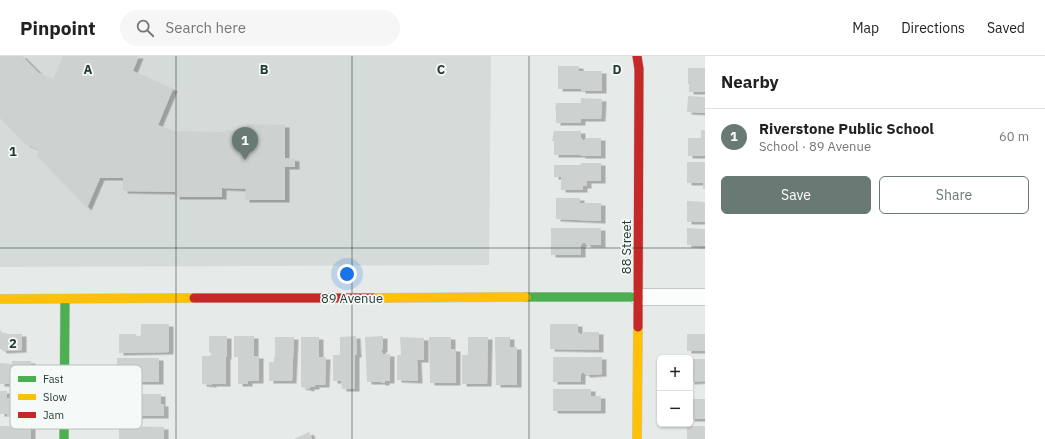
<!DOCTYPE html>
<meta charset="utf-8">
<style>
:root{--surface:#fff;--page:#f6f6f6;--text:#222;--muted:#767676;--line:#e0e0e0;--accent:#697974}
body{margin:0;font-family:"IBM Plex Sans",sans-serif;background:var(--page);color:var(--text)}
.controls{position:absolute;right:12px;bottom:12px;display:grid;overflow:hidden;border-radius:6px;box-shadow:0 1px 3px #0004}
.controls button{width:36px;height:36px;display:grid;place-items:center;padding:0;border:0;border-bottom:1px solid var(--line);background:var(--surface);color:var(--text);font:20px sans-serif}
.you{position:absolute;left:347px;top:218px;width:14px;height:14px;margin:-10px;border:3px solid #fff;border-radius:50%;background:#1a73e8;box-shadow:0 0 0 6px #1a73e833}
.badge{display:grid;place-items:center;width:26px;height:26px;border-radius:50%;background:var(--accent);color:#fff;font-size:13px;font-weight:700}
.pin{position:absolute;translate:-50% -33px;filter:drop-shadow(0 1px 2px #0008)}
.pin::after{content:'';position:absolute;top:21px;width:14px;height:12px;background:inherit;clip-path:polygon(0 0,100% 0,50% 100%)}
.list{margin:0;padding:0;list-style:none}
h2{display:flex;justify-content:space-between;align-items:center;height:52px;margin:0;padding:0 16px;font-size:17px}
h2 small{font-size:13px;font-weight:400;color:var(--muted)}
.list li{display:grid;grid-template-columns:26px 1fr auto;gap:12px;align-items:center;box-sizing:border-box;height:56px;padding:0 16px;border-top:1px solid var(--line)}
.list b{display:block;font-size:15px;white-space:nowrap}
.list p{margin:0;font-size:13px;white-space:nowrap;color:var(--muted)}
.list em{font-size:13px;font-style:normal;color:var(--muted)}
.actions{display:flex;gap:8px;padding:12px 16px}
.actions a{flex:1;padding:9px 0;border:1px solid var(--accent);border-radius:6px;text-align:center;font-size:14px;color:var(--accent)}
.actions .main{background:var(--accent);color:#fff}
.icon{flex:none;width:22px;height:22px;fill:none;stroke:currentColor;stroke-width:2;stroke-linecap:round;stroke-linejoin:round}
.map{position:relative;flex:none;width:705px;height:383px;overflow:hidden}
header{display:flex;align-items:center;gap:24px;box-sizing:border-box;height:56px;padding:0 20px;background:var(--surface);border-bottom:1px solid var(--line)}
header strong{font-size:19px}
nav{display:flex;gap:22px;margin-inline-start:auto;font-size:14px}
.search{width:280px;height:36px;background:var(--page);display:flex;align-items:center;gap:10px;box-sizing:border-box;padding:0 14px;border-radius:22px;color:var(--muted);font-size:15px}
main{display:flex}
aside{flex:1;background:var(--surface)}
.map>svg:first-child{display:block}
.built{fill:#d5dbd8}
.building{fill:#cdd2d0;filter:url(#shadow)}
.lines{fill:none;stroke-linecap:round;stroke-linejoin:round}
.street-casing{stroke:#c3c7c5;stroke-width:18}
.fast-casing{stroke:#c2c8c5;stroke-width:10}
.slow-casing{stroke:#c2c8c5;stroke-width:10}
.jam-casing{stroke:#c2c8c5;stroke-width:10}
.street{stroke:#fbfcfc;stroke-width:16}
.fast{stroke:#4caf50;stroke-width:9}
.slow{stroke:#ffc107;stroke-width:9}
.jam{stroke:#c62828;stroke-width:9}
.grid{fill:none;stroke:#253c35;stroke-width:1;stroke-opacity:0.55}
.labels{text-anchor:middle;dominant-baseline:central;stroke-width:3.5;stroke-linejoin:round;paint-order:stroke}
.street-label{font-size:13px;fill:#253c35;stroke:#f5f9f7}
.key{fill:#f5f9f7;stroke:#b7c0bd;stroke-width:1}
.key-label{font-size:11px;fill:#253c35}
.grid-label{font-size:13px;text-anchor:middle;font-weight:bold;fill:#253c35;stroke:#f5f9f7;stroke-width:3.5;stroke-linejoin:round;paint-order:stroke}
</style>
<header>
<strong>Pinpoint</strong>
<div class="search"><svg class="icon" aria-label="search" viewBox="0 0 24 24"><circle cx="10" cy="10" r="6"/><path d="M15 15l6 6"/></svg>Search here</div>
<nav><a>Map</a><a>Directions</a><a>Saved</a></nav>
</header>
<main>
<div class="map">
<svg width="705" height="383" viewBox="0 0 705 383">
<defs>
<filter id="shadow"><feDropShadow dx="4.5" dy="2.5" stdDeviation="0" flood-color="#0004"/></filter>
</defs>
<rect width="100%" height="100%" fill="#e6eae8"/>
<!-- built -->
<path class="built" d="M0,0H491L489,209L0,211Z"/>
<!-- building -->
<g class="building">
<path d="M0,0H22L39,17L53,23L63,0H139L133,15L173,33L158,69L173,75L225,76V74L246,75L247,68L285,69V102L295,103V111H285V144H245L246,133L222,132V141H175V136L123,135V122H100L87,152L37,100L39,94L25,88L0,62Z"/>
<path d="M558,10H579V15H602V35H581V33H558Z"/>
<path d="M688,12H705V36H689V28H688Z"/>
<path d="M688,40L705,41V57L687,56Z"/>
<path d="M581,42L602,43L601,63H581V67H556V54H555L556,47H581Z"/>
<path d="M701,74H705V100H688V82H701Z"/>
<path d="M554,75H581V82L584,85L586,82H601V100H581V99H554V85H552Z"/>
<path d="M687,106H705V133H703V127H687Z"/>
<path d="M581,107H601V125H587V130H583V134H561V121H554V109H581Z"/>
<path d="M556,142H580V147H601V165L556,163Z"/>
<path d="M687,145L705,146V166H687Z"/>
<path d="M551,172H601V189H587L584,186L581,189V199H551Z"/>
<path d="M687,172L705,173V190L687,189Z"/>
<path d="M141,268H169V296L119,297V278H135L138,281L141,279Z"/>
<path d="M550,268H578V276L581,279L583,276H599V294L550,293Z"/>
<path d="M0,274L4,278H22V294L2,295V293H0Z"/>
<rect x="687" y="278" width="18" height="17"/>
<path d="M209,280H227V301H226V328H212V329L202,328V300H209L212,298L209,295Z"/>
<path d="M234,280H254V300H259V325H248V328H238V301H234Z"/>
<path d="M356,280L357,299H355V333H342L341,325H333V299H340V281Z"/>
<path d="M383,280V293L381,295L383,298H390V325H385V327H381V326H367L365,281Z"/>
<path d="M275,281H294L292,325H269V306H274V301H275Z"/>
<path d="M301,281H319V301H326L325,329H315V331H310V333L301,331Z"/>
<path d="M400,281L424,282V304H417L418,325L397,324V299H401Z"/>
<path d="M429,281H451V293H456V327H430Z"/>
<path d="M468,281H488L487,328H462V299H468Z"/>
<path d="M495,281H510V291H517V329H496Z"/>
<path d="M553,301H602V318L586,319L583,316L581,318V326H553Z"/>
<path d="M117,302H159V326H131V322H117Z"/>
<path d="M690,303H705V325L690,326Z"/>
<path d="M12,305H31V321H11V328H0V307L12,308Z"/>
<path d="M553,333H591V340H601V355H553Z"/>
<path d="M0,335H7V342H31V360L7,361V358H0Z"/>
<path d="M136,338H161V348H164V360H137V362H117V343H136Z"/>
<rect x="690" y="343" width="15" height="20"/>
<path d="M10,369H31V383H0V370H10Z"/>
<path d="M119,370L164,371V383H119Z"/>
<rect x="687" y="370" width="18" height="13"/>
<path d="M309,376L312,383H294Z"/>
</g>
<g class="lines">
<!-- street casing -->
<g class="street-casing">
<path id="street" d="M638,241H705"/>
</g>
<!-- fast casing -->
<g class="fast-casing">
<g id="fast">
<path d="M526,241H638"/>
<path d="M64,383L65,243"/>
</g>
</g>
<!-- slow casing -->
<g class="slow-casing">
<g id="slow">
<path d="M373,242L526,241"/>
<path d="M0,243L194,242"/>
<path d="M637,383L638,271"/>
</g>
</g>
<!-- jam casing -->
<g class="jam-casing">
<g id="jam">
<path d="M637,0L639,13L638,271"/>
<path d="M194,242H373"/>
</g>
</g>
<!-- street -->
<use href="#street" class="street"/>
<!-- fast -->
<use href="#fast" class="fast"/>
<!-- slow -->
<use href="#slow" class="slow"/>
<!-- jam -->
<use href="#jam" class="jam"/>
</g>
<!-- grid -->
<path class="grid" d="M176,0V383M352,0V383M529,0V383M0,192H705"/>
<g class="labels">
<!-- street labels -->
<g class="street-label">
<text transform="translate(626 191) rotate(-90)">88 Street</text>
<text x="352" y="242">89 Avenue</text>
</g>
</g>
<!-- legend -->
<rect x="10" y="309" width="132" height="64" rx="6" class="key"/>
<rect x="18" y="320" width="18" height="6" fill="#4caf50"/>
<rect x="18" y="338" width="18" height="6" fill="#ffc107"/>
<rect x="18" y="356" width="18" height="6" fill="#c62828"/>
<g class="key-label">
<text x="43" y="327">Fast</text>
<text x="43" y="345">Slow</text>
<text x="43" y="363">Jam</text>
</g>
<g class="grid-label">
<text x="88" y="18">A</text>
<text x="264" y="18">B</text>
<text x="441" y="18">C</text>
<text x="617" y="18">D</text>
<text x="13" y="100">1</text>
<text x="13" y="292">2</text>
</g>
</svg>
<div class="controls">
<button>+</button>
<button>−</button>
</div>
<div class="you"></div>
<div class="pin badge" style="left:245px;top:104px">1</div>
</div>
<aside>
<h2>Nearby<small></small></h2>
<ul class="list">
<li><span class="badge">1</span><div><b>Riverstone Public School</b><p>School · 89 Avenue</p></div><em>60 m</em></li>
</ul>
<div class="actions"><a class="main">Save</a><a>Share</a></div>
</aside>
</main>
